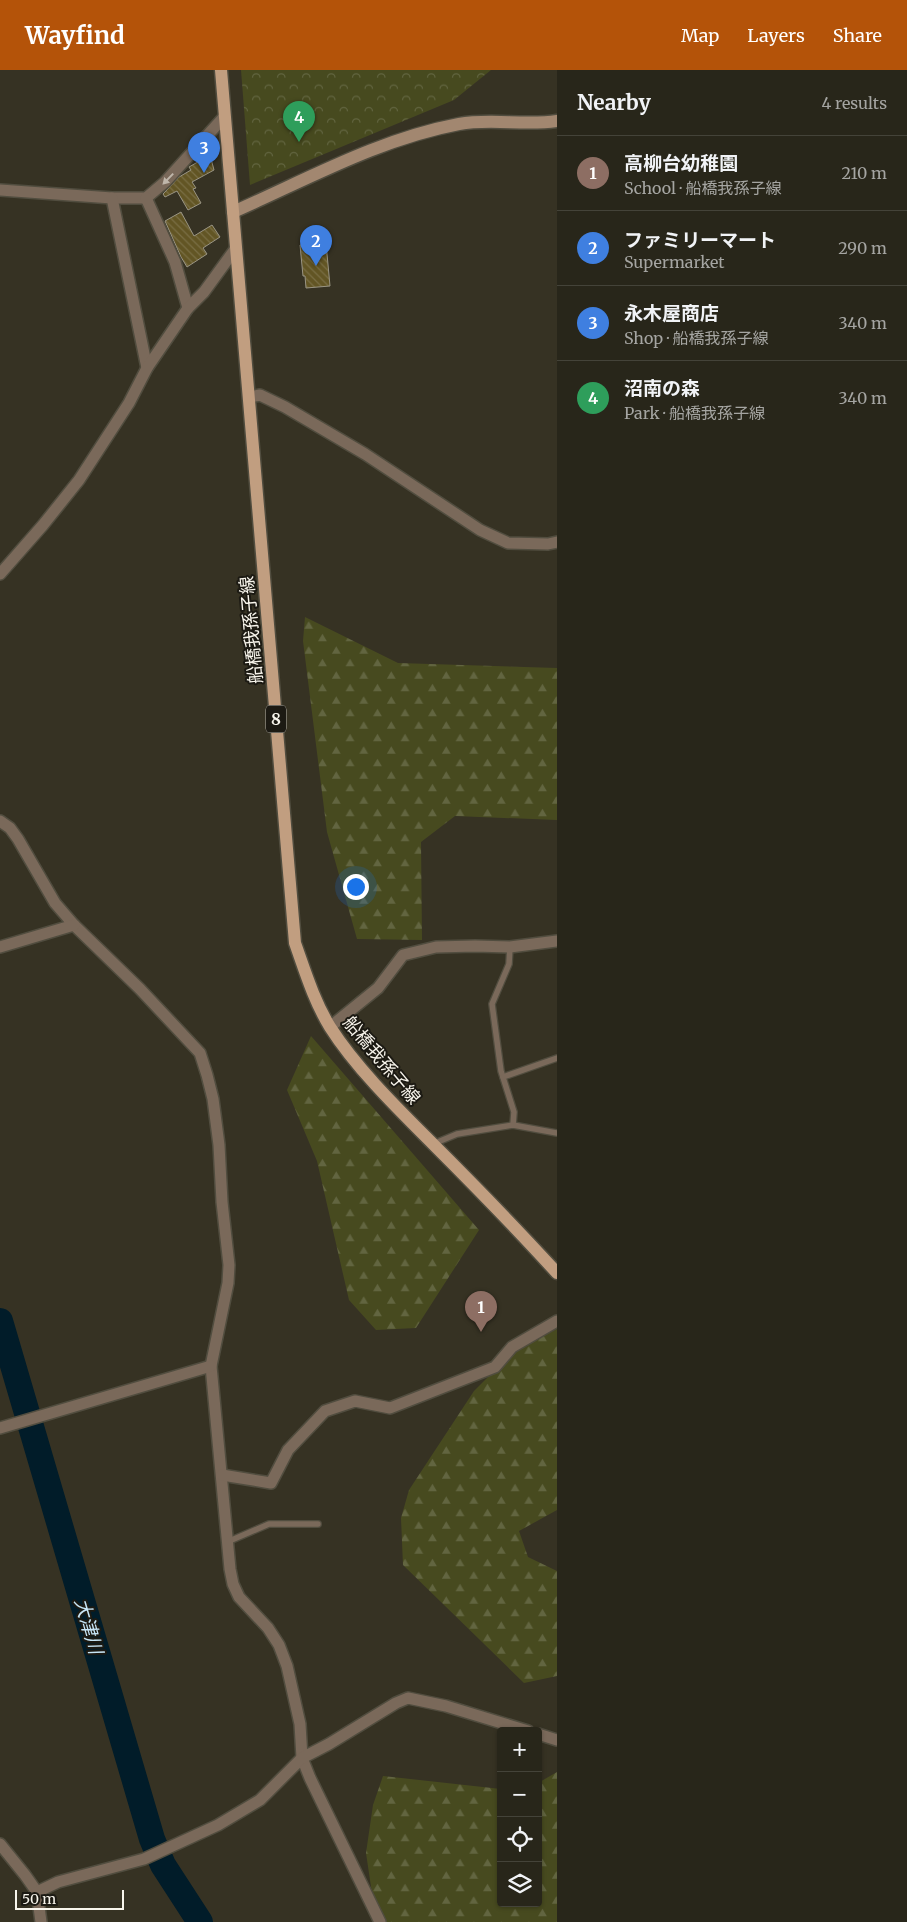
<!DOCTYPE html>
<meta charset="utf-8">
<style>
:root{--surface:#28261a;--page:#343227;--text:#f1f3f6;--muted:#a5a5a2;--line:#444339;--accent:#b45309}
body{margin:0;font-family:Merriweather,"Noto Sans JP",serif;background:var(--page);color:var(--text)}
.controls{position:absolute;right:15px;bottom:15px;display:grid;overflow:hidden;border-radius:5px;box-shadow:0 1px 4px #0004}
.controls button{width:45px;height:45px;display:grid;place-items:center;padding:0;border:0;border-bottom:1px solid var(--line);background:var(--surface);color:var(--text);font:25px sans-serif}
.scale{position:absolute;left:15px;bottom:12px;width:109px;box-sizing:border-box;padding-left:5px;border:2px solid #f8f5ec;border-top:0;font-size:14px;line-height:18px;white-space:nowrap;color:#f8f5ec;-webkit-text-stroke:4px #1c1a13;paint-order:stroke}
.you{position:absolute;left:355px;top:816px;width:18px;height:18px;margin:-12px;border:4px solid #fff;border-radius:50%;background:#1a73e8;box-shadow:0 0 0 8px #1a73e833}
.badge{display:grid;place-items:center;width:32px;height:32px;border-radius:50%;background:var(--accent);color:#fff;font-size:16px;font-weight:700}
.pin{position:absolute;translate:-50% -41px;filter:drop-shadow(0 1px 2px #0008)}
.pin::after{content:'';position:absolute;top:26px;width:18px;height:15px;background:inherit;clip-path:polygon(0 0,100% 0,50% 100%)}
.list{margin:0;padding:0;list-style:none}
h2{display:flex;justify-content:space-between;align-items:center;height:65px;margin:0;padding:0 20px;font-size:21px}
h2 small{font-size:16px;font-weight:400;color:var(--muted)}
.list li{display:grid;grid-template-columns:32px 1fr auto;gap:15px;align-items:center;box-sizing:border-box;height:75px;padding:0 20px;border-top:1px solid var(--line)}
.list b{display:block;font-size:19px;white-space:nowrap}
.list p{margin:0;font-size:16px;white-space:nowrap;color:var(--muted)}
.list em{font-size:16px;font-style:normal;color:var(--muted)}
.icon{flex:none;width:28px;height:28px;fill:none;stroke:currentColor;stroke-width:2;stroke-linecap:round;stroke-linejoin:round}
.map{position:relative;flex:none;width:557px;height:1852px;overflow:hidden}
header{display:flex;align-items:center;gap:30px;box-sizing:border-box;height:70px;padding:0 25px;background:var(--accent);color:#fff}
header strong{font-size:24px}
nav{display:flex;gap:28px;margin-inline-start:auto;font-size:18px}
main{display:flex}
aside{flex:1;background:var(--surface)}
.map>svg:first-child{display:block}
.forest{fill:url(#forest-firs)}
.park{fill:url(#park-crowns)}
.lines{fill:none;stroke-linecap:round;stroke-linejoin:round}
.river{stroke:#011c29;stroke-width:26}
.building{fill:url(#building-back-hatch);stroke:#9a9584}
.lane-casing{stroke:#514d3f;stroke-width:8}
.street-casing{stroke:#514d3f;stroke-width:14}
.secondary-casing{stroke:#514d3f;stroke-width:15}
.primary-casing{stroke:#514d3f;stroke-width:15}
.lane{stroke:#7a695a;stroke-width:5.5}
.street{stroke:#7a695a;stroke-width:11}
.secondary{stroke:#a28770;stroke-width:12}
.primary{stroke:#c19e80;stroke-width:12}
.oneway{fill:#bfb6aa}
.labels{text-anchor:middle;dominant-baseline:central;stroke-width:4;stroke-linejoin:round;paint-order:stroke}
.shield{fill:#1c1a13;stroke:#b6b3ab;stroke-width:1}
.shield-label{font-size:16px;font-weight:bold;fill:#f8f5ec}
.street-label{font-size:18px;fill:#f8f5ec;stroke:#1c1a13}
.water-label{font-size:19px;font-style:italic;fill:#c7e6f7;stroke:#1c1a13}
</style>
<header>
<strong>Wayfind</strong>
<nav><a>Map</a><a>Layers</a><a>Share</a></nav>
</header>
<main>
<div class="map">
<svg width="557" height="1852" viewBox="0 0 557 1852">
<defs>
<pattern id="forest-firs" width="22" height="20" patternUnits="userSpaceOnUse" patternTransform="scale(1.25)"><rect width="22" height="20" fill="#474a1f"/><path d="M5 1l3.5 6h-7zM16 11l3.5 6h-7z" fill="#626540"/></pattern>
<pattern id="park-crowns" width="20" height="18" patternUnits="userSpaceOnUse" patternTransform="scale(1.25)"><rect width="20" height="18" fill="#474a1f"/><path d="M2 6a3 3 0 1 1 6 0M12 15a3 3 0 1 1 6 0" fill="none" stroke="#626540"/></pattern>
<pattern id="building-back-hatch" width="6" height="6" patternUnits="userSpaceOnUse" patternTransform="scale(1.25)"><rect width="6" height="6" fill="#625524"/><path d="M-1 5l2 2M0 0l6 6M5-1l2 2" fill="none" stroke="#796e44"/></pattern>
</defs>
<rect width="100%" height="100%" fill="#363223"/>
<!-- forest -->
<g class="forest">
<path d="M305,547L398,593L557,598V750L455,746L421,772L422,870L357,869L327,762L303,571Z"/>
<path d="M311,966L479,1160L416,1258L376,1260L349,1230L317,1091L287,1020Z"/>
<path d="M557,1259V1440L519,1461L528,1487L557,1501V1606L524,1613L403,1495L401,1448L409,1420L474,1321L515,1280Z"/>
<path d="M557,1702V1852H382L373,1830L366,1783L373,1735L383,1706L501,1719V1833H538V1713Z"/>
</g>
<!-- park -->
<path class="park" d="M241,0H491L454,30L250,115Z"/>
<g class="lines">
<!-- river -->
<path class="river" d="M0,1251L152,1769L163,1795L200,1852"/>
</g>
<!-- building -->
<g class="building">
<path d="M210,85L214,100L192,112L196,118L193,119L201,133L188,140L177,121L165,127L163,124L179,107L191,100L189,97Z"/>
<path d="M181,142L194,166L212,155L220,167L203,178L207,184L187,197L181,187L165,151Z"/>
<path d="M326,173L330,216L306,218L305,206H303L300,175Z"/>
</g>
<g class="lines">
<!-- lane casing -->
<g class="lane-casing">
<g id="lane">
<path d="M510,877L509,894L492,934L501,1001L514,1042L513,1055"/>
<path d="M503,1007L557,988"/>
<path d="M433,1074L457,1064L513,1055L557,1063"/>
<path d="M227,1472L269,1454H318"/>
</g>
</g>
<!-- street casing -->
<g class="street-casing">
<g id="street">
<path d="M0,120L112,128H146L165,112L224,47"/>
<path d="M112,128L147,298"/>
<path d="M146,128L175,192L188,238"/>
<path d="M249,327L260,325L285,337L365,384L480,460L508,473L548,474L557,472"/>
<path d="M0,504L43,455L79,410L129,333L147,298L188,238L204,222L236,178"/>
<path d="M0,751L10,758L18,769L55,833L74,855L140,919L200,983L207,1005L213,1029L219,1075L222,1132L229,1195L228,1213L211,1296L230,1499L233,1514L239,1527L268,1558L279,1575L287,1596L300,1654L302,1688L310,1708L380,1852"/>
<path d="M0,877L74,855"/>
<path d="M330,957L378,918L403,885L436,877L475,876L510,877L557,871"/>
<path d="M0,1358L211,1296"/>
<path d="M222,1405L271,1413L288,1380L325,1341L355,1331L390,1338L495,1297L512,1277L557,1251"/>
<path d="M538,1664L557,1670"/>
<path d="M0,1774L25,1805L37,1822"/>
<path d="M41,1852L37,1822L58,1812L144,1789L218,1755L260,1730L302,1688L329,1674L396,1633L408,1628L446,1636L528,1661"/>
</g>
</g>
<!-- secondary casing -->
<g class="secondary-casing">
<path id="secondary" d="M233,142C306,110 379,69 459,54C491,48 525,56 557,51"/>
</g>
<!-- primary casing -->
<g class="primary-casing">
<path id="primary" d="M221,0L295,873C305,901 314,931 330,957C356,998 398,1039 433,1074C475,1116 517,1159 557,1203"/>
</g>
<!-- lane -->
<use href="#lane" class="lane"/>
<!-- street -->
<use href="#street" class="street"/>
<!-- secondary -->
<use href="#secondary" class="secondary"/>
<!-- primary -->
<use href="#primary" class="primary"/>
</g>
<!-- one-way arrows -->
<defs><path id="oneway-solid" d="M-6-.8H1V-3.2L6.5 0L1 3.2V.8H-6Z" transform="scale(1.25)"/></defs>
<use class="oneway" href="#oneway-solid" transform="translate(168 109) rotate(134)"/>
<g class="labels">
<!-- shield labels -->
<rect class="shield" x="266" y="635.5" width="20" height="27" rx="4"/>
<g class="shield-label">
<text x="276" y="649">8</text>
</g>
<!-- street labels -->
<g class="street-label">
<text transform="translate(251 560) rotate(-95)">船橋我孫子線</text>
<text transform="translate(382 990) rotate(50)">船橋我孫子線</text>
</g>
<!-- water labels -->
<g class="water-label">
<text transform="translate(89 1556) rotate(74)">大津川</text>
</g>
</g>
</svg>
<div class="controls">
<button>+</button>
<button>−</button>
<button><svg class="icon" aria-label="locate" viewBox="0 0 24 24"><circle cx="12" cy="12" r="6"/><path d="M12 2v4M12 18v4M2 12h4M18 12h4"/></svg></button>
<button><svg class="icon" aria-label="layers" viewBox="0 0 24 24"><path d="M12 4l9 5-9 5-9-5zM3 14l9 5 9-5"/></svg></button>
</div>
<div class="scale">50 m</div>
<div class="you"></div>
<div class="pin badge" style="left:481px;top:1262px;background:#8d6e63">1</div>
<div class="pin badge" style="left:316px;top:196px;background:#3f7fe0">2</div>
<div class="pin badge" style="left:204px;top:103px;background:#3f7fe0">3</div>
<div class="pin badge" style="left:299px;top:72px;background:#2e9e5b">4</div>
</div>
<aside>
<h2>Nearby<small>4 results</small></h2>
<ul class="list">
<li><span class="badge" style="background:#8d6e63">1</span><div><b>高柳台幼稚園</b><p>School · 船橋我孫子線</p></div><em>210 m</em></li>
<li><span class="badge" style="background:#3f7fe0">2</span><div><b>ファミリーマート</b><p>Supermarket</p></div><em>290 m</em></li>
<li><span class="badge" style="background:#3f7fe0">3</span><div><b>永木屋商店</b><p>Shop · 船橋我孫子線</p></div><em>340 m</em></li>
<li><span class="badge" style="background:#2e9e5b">4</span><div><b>沼南の森</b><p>Park · 船橋我孫子線</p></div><em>340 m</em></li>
</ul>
</aside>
</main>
